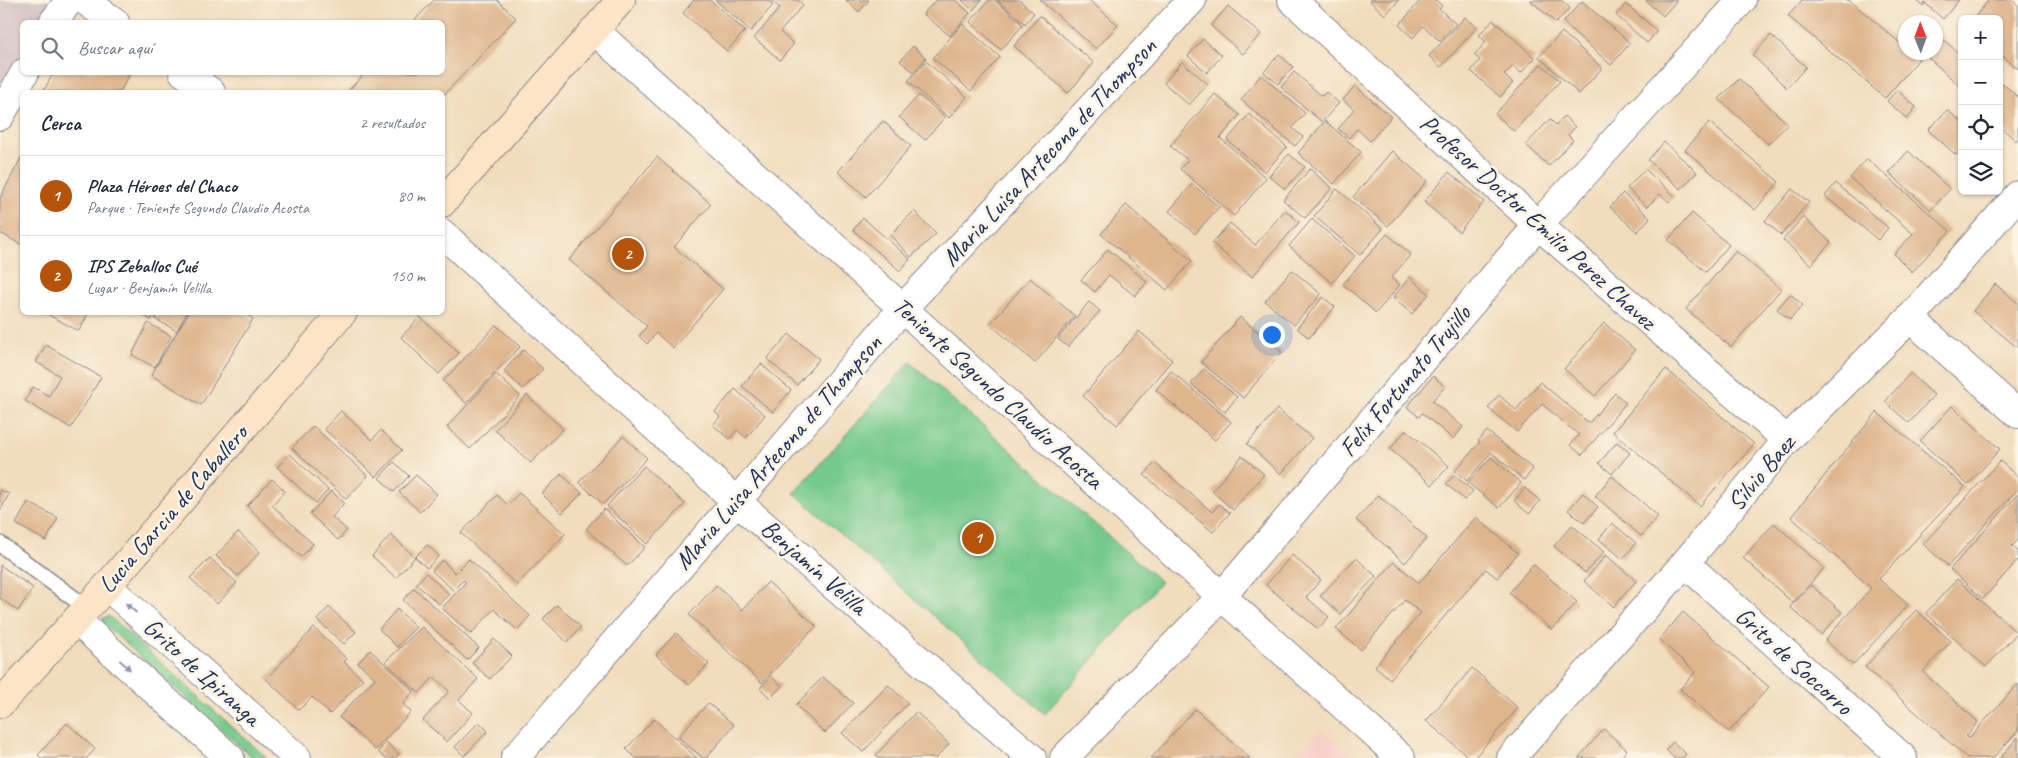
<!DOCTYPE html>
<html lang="es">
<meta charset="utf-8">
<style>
:root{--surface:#fff;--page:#f2f2f3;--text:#1f2937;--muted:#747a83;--line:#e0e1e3;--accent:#b45309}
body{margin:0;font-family:Caveat,sans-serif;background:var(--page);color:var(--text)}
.controls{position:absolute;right:15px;top:15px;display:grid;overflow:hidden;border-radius:8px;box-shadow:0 1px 4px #0004}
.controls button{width:45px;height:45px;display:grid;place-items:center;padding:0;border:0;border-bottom:1px solid var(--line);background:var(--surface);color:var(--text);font:25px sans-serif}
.compass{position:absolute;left:1898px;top:15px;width:45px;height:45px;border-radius:50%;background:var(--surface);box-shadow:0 1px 4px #0004;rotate:359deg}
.you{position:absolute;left:1271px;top:334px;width:18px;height:18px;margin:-12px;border:4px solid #fff;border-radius:50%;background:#1a73e8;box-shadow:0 0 0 8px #1a73e833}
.badge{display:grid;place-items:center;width:32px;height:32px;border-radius:50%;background:var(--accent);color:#fff;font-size:16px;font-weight:700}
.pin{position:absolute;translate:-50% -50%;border:2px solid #fff;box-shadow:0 1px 5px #0006}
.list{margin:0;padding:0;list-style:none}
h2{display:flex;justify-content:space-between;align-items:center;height:65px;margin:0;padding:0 20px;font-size:21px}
h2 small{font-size:16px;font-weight:400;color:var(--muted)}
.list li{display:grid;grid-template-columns:32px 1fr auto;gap:15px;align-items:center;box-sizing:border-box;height:80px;padding:0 20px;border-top:1px solid var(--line)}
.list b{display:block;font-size:19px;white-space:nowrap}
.list p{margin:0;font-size:16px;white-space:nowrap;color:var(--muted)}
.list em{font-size:16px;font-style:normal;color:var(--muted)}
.icon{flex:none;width:28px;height:28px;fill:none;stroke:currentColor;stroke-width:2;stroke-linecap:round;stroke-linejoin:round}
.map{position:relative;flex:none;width:2018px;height:758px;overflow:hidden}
.search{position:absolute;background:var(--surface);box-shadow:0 1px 4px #0004;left:20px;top:20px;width:425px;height:55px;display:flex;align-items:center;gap:12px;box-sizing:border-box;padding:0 18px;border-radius:8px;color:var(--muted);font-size:19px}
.panel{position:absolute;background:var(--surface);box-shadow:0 1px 4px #0004;left:20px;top:90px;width:425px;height:225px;border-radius:8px}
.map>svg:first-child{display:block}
.built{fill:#f7d0cb}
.industrial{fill:#d2bec2}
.green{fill:#74c98c;stroke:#487c75}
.building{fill:#deb58d}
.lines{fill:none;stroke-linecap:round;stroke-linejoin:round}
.lane-casing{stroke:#86868d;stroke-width:18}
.street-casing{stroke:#86868d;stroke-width:30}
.secondary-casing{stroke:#86868d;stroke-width:30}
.lane{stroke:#fff;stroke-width:15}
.street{stroke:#fff;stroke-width:28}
.secondary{stroke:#fee4c6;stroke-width:28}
.oneway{fill:#8d97ae}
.labels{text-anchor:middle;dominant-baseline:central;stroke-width:5;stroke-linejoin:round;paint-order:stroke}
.street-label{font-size:25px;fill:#1b2f5e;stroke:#fcf5e5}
</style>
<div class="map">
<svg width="2018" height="758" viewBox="0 0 2018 758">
<rect width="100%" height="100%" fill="#fcf5e5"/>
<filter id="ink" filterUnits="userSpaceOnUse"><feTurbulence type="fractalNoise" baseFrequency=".02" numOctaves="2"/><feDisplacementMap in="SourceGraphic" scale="10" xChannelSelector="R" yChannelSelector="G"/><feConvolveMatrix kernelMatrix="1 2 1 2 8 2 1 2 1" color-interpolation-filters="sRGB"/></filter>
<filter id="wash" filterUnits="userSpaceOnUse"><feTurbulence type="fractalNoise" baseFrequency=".0096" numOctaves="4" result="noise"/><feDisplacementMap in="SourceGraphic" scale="20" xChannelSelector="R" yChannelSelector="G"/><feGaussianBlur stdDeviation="1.12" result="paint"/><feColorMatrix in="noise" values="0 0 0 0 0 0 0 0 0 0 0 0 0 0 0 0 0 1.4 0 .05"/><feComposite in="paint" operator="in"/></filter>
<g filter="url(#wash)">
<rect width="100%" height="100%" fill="#f1dcbc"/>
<!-- built -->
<path class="built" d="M1321,730L1352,758H1292Z"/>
<!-- industrial -->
<path class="industrial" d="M0,0H55L39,22H22V50L0,89Z"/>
<!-- green -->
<g class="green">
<path d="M910,362L1161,582L1045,714L794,493Z"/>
<path d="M109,616L267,758H253L103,623V618Z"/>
</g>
<g id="blocks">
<!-- building -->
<g class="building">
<path d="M434,0H497L516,18L442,97V92H347L366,72H442V22H413Z"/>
<path d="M694,0H710L745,31L727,51L683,13Z"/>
<path d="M715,0H767L773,5L751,31Z"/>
<path d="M770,0H798L803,5L780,32L794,44L780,60L754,38L780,8Z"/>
<path d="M846,0H869L859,12Z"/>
<path d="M936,0H955L970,13L950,36L923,14Z"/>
<path d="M962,0H982L973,10Z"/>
<path d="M989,0H995L1023,25L1001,50L970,22Z"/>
<path d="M997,0H1019L1034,13L1025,24Z"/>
<path d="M1040,0H1089L1118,25L1096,49Z"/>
<path d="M1369,0H1399L1385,15Z"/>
<path d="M1421,0H1436L1442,6L1439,9L1456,24L1440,41L1423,26L1413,38L1399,25Z"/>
<path d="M1530,0H1561L1570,8L1556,23Z"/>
<path d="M1645,0H1677L1663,16Z"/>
<path d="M1802,0H1849L1906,48V52H1911L1919,59L1885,98L1788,16Z"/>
<path d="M1916,0H1959L1943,19L1925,3L1923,6Z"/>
<path d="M1989,0H2012L2018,5V69L1999,53V19H1973Z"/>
<path d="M1582,1L1630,43L1611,65L1563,22Z"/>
<path d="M1626,4L1657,31L1647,43L1616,15Z"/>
<path d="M1228,6L1261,34L1243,54L1211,26Z"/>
<path d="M1040,16L1094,63L1068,93L1014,46Z"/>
<path d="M1465,17L1477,27L1441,67L1429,56Z"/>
<path d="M1493,20L1535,58L1521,73L1513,66L1504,75L1513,83L1500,97L1471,71L1480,60L1474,55L1486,42L1479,35Z"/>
<path d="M962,24L1000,57L971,91L933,58Z"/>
<path d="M1562,32L1602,68L1579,94L1539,57Z"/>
<path d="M1936,33L1962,56V88L1922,52H1936Z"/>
<path d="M1771,35L1806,67L1787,88L1752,55Z"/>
<path d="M1203,39L1222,55L1207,73L1188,56Z"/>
<path d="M913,46L926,58L914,72L900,61Z"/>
<path d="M1279,54L1293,67L1278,84L1264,72Z"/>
<path d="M926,61L967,97L949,118L908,81Z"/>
<path d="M1182,62L1208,84L1189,105L1164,83Z"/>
<path d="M1541,64L1560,81L1514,131L1495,114Z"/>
<path d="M54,72H131L120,92H43Z"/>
<path d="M1294,72L1322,96L1326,92L1339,103L1322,122L1281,87Z"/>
<path d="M1261,75L1305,113L1292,128L1303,137L1295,146L1241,100Z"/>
<path d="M1739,79L1788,124L1768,144L1719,99Z"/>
<path d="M1999,80L2018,97V139L2016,141L1999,125Z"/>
<path d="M1355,86L1391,117L1370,141L1357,129L1349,138L1338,129L1354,109L1343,100Z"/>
<path d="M1897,90L1916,107L1907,119L1887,101Z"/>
<path d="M1215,94L1240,115L1220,138L1266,178L1234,216L1180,169L1188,160L1170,146Z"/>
<path d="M919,95L945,117L925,140L899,117Z"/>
<path d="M1947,110L1962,122V149L1956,155L1928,130Z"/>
<path d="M1249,114L1287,147L1265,172L1227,140Z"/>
<path d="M1564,116L1575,127L1568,135L1573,140L1549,166L1526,145L1550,119L1556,125Z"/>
<path d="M883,121L911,146L866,197L838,172Z"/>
<path d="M1325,121L1361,152L1334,184L1298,153Z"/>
<path d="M1709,122L1779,182L1755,210L1685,150Z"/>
<path d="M1664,142L1697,172L1681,189L1648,160Z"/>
<path d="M1392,151L1427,181L1388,226L1353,197Z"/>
<path d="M1908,151L1950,189L1931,210L1889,173Z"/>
<path d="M1289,154L1305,167L1285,189L1269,176Z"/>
<path d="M22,156V245L0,233V198Z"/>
<path d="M657,157L711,204L674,247L723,289L673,348L656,333L647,344L639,336L647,326L569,260Z"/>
<path d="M1867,159L1950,231L1912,272L1894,254L1913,234L1850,178Z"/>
<path d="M1310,169L1332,188L1305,218L1283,200Z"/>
<path d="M1645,169L1675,196L1669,202L1660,194L1647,207L1627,188Z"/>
<path d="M1449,172L1484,202L1459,232L1424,202Z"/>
<path d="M1836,183L1888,228L1878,240L1825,196Z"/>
<path d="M1192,184L1219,207L1195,234L1169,211Z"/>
<path d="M1337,189L1383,229L1360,255L1314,216Z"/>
<path d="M1792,189L1809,202L1781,235L1765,221Z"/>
<path d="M1623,193L1650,218L1637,232L1610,207Z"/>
<path d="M1126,205L1192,261L1167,290L1101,234Z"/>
<path d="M1285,210L1299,222L1252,277L1212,243L1230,223L1255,245Z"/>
<path d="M914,211L936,234L911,257L890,235Z"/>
<path d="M1692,213L1729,245L1706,272L1668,240Z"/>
<path d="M1803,217L1831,242L1811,265L1783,240Z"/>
<path d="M863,218L910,259L900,271L853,230Z"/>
<path d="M1312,219L1355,256L1332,283L1289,246Z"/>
<path d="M1387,234L1411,254L1391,278L1400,285L1376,313L1343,284Z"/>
<path d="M1108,249L1147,282L1135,296L1109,275L1095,292L1081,280Z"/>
<path d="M1736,251L1781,289L1731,347L1686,309Z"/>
<path d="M1292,270L1321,294L1294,325L1265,301Z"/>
<path d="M1410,277L1429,294L1412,314L1393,298Z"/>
<path d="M1030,278L1075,316L1035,363L990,324Z"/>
<path d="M1995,284L2018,303V348L1973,311Z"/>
<path d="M1790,294L1803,305L1790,320L1777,309Z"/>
<path d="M1323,297L1335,307L1309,338L1297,328Z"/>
<path d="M1089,302L1100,311L1068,347L1058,339Z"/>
<path d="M43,312H89L79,331Z"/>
<path d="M138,312H155L151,320Z"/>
<path d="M158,312H187L177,331L155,319Z"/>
<path d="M189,312H243L253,319L201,405L151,375Z"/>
<path d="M420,317L459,353L439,374L401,337Z"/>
<path d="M1240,317L1282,352L1243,398L1201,362Z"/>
<path d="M148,323L171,336L155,367L132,355Z"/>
<path d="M1604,323L1635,350L1595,396L1564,369Z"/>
<path d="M496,325L520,347L466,403L443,381Z"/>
<path d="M1139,331L1172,360L1117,425L1083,396Z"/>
<path d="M789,334L819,359L797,385L767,359Z"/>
<path d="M46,345L101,377L71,428L25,401L33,387L49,396L60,376L36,362Z"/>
<path d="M523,350L543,369L523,389L504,371Z"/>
<path d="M761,364L791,390L773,412L742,386Z"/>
<path d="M1204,369L1237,397L1225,412L1191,384Z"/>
<path d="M1666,369L1754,444L1700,506L1613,432Z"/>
<path d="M1171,371L1231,422L1215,440L1156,390Z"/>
<path d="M1910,373L1934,395L1909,423L1885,402Z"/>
<path d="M496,374L520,396L470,449L447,427Z"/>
<path d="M1433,376L1445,387L1432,401L1463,427L1453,439L1422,413L1419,417L1407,407Z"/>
<path d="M1540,382L1589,423L1615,393L1626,403L1582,455L1570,445L1579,435L1542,404L1517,432L1488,408L1499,395L1516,410Z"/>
<path d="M735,389L765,415L746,438L737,430L730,439L713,425L720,417L715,412Z"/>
<path d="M527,395L563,429L531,463L495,430Z"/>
<path d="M1952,406L2000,449L1968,485L1920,441Z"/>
<path d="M1277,409L1312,438L1281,474L1247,444Z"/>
<path d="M341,411L372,440L381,430L402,450L376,477L324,429Z"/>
<path d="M1877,412L1965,487L1879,579L1908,605L1853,665L1825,640L1871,588L1791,517Z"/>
<path d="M313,426L368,476L346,499L292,448Z"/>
<path d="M1406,430L1449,466L1432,485L1390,449Z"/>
<path d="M1487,431L1533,469L1524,480L1491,452L1467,481L1455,471L1480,442L1478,441Z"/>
<path d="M623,436L647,458L603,504L579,482Z"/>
<path d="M1617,442L1630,453L1612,474L1599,463Z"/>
<path d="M290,454L328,490L316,503L277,467Z"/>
<path d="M1242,456L1264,474L1233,510L1212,491Z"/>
<path d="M1491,457L1521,483L1499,508L1468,483Z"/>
<path d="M2000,461L2018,477V489L1948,566L1923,544Z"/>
<path d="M394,462L409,476L394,492L379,478Z"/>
<path d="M1155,463L1212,512L1219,504L1230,513L1213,532L1144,475Z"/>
<path d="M644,466L685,504L647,544L607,506Z"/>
<path d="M561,474L582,493L562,513L542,494Z"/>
<path d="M416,475L437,494L420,512L399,492Z"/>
<path d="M1454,475L1473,491L1465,500L1446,484Z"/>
<path d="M1612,476L1658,516L1641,536L1595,496Z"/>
<path d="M272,479L285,491L272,505L313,544L301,557L247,506Z"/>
<path d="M1525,488L1540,501L1529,514L1514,501Z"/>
<path d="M0,490L9,494L0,511Z"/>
<path d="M331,491L344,503L332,517L347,530L338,540L310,514Z"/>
<path d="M519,493L565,534L517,585L461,533L497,495L508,505Z"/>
<path d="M1583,493L1598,507L1584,523L1568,510Z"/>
<path d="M2018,494V540L2012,546L2018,551V560L1983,599L1950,569Z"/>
<path d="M1378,495L1427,538L1405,563L1356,520Z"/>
<path d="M28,502L58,518L46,541L16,524Z"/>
<path d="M604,509L645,547L627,566L586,529Z"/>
<path d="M1476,517L1518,553L1497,578L1486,569L1390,679L1375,666L1421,613L1405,600L1361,650L1336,629L1394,562L1419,583Z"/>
<path d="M1612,523L1636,543L1623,559L1599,539Z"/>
<path d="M1774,523L1824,568L1793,603L1743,558Z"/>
<path d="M1572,525L1604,552L1585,573L1554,546Z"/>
<path d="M238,532L260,552L238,576L216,556Z"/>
<path d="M391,535L415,557L396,578L372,556Z"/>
<path d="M427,545L439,556L427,568L415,557Z"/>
<path d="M1292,555L1321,580L1306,597L1329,617L1318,629L1266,585Z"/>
<path d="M1606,555L1636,581L1614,607L1584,581Z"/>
<path d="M210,558L237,583L217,604L190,578Z"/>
<path d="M1356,558L1376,576L1340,614L1320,596Z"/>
<path d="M469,559L530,616L517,630L494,609L471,634L442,608L466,582L463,580L453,590L432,571L442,560L455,573Z"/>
<path d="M1533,564L1577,602L1552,630L1509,593Z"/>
<path d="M0,565L33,588L18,611L0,598Z"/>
<path d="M426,573L449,594L439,604L416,584Z"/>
<path d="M1957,579L2017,633L1986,667L1926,613Z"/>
<path d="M768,582L816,626L762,683L689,615L716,585L742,610Z"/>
<path d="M1811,585L1842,612L1821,635L1790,607Z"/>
<path d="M414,588L479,648L467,660L403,600Z"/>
<path d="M557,605L581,627L567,642L543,619Z"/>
<path d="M329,607L356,632L344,644L317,620Z"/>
<path d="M397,609L416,627L397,647L379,629Z"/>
<path d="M1916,610L1951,641L1923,672L1978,722L1966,736L1969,738L2018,684V731L1993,758H1967L1865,667Z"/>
<path d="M1683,612L1769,687L1729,732L1680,689L1696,672L1659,640Z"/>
<path d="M422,627L478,679L459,700L473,713L447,742L423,720L449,691L434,677L419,693L385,662Z"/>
<path d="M314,628L347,659L344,662L363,679L330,714L312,697L299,710L266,679Z"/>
<path d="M676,633L709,664L689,685L656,655Z"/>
<path d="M494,639L512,656L490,679L472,663Z"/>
<path d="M370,650L414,691L403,704L411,712L375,750L339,717L375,678L358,663Z"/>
<path d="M1472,668L1518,708L1474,758H1470L1426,721Z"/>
<path d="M771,676L782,686L770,698L760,688Z"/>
<path d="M823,677L853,703L825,733L796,705Z"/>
<path d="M888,685L908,703L863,752L842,733Z"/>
<path d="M708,703L734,725L706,758H703L678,737Z"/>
<path d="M1195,709L1250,758H1151Z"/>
<path d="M916,712L949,744L936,758H879L876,755Z"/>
<path d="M654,719L697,758H636L626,749Z"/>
<path d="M479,722L488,731L464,756L455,747Z"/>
<path d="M67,723L95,749L87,758H42L38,755Z"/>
<path d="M1604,729L1627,750L1620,758H1578Z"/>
<path d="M2018,737V758H2000Z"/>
<path d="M386,742L399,754L395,758H385L378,752Z"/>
<path d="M1673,742L1686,754L1682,758H1674L1666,750Z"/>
</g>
</g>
</g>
<g filter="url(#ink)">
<use href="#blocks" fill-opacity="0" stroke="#86868d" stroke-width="1"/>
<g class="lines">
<!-- lane casing -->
<g class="lane-casing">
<path id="lane" d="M0,544L87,608"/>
</g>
<!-- street casing -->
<g class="street-casing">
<g id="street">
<path d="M84,0L115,22"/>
<path d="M1292,0L1538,225L1787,440"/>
<path d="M53,22L70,0"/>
<path d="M594,30L1401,758"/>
<path d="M183,72L211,92"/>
<path d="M0,116L25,72"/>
<path d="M442,233L736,501L1032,758"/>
<path d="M1910,318L2018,414"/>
<path d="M1685,563L1903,758"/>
<path d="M107,586L297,758"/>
<path d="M76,620L230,758"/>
<path d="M515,758L903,308L1192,0"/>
<path d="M1064,758L1222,596L1538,225L1742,0"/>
<path d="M1511,758L1685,563L1787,440L1910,318L2018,195"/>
</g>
</g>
<!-- secondary casing -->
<g class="secondary-casing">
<g id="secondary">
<path d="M442,203L621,0"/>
<path d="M0,704L107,586L343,312"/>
</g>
</g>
<!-- lane -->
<use href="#lane" class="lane"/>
<!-- street -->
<use href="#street" class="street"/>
<!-- secondary -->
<use href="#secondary" class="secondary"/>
</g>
<!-- one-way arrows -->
<defs><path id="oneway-solid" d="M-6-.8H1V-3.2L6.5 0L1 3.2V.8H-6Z" transform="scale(1.25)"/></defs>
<g class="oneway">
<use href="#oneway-solid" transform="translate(131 608) rotate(-138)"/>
<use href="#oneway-solid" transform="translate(125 665) rotate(42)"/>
</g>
</g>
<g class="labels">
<!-- street labels -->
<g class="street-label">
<text transform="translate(1049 152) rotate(-47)">Maria Luisa Artecona de Thompson</text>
<text transform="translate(1538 222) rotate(42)">Profesor Doctor Emilio Perez Chavez</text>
<text transform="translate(1405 381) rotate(-50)">Felix Fortunato Trujillo</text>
<text transform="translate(998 393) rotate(42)">Teniente Segundo Claudio Acosta</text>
<text transform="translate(778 452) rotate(-49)">Maria Luisa Artecona de Thompson</text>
<text transform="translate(1761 473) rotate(-50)">Silvio Baez</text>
<text transform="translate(173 509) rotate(-49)">Lucia Garcia de Caballero</text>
<text transform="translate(814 567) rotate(41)">Benjamín Velilla</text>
<text transform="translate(1794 661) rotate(42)">Grito de Soccorro</text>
<text transform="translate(202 672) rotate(42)">Grito de Ipiranga</text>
</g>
</g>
</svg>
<div class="controls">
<button>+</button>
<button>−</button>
<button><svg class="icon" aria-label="locate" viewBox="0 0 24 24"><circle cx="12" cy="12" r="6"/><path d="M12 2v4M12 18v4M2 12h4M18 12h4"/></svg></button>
<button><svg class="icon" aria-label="layers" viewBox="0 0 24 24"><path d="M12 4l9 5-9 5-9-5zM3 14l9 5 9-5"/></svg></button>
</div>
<svg class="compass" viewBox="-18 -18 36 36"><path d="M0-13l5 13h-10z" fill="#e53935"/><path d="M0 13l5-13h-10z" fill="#747a83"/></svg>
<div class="you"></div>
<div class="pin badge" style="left:978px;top:538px">1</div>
<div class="pin badge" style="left:628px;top:254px">2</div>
<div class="search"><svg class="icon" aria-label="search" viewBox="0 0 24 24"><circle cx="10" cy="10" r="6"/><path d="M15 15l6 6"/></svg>Buscar aquí</div>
<section class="panel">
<h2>Cerca<small>2 resultados</small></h2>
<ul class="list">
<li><span class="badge">1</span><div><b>Plaza Héroes del Chaco</b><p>Parque · Teniente Segundo Claudio Acosta</p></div><em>80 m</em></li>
<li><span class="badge">2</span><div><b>IPS Zeballos Cué</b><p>Lugar · Benjamín Velilla</p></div><em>150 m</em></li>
</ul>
</section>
</div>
